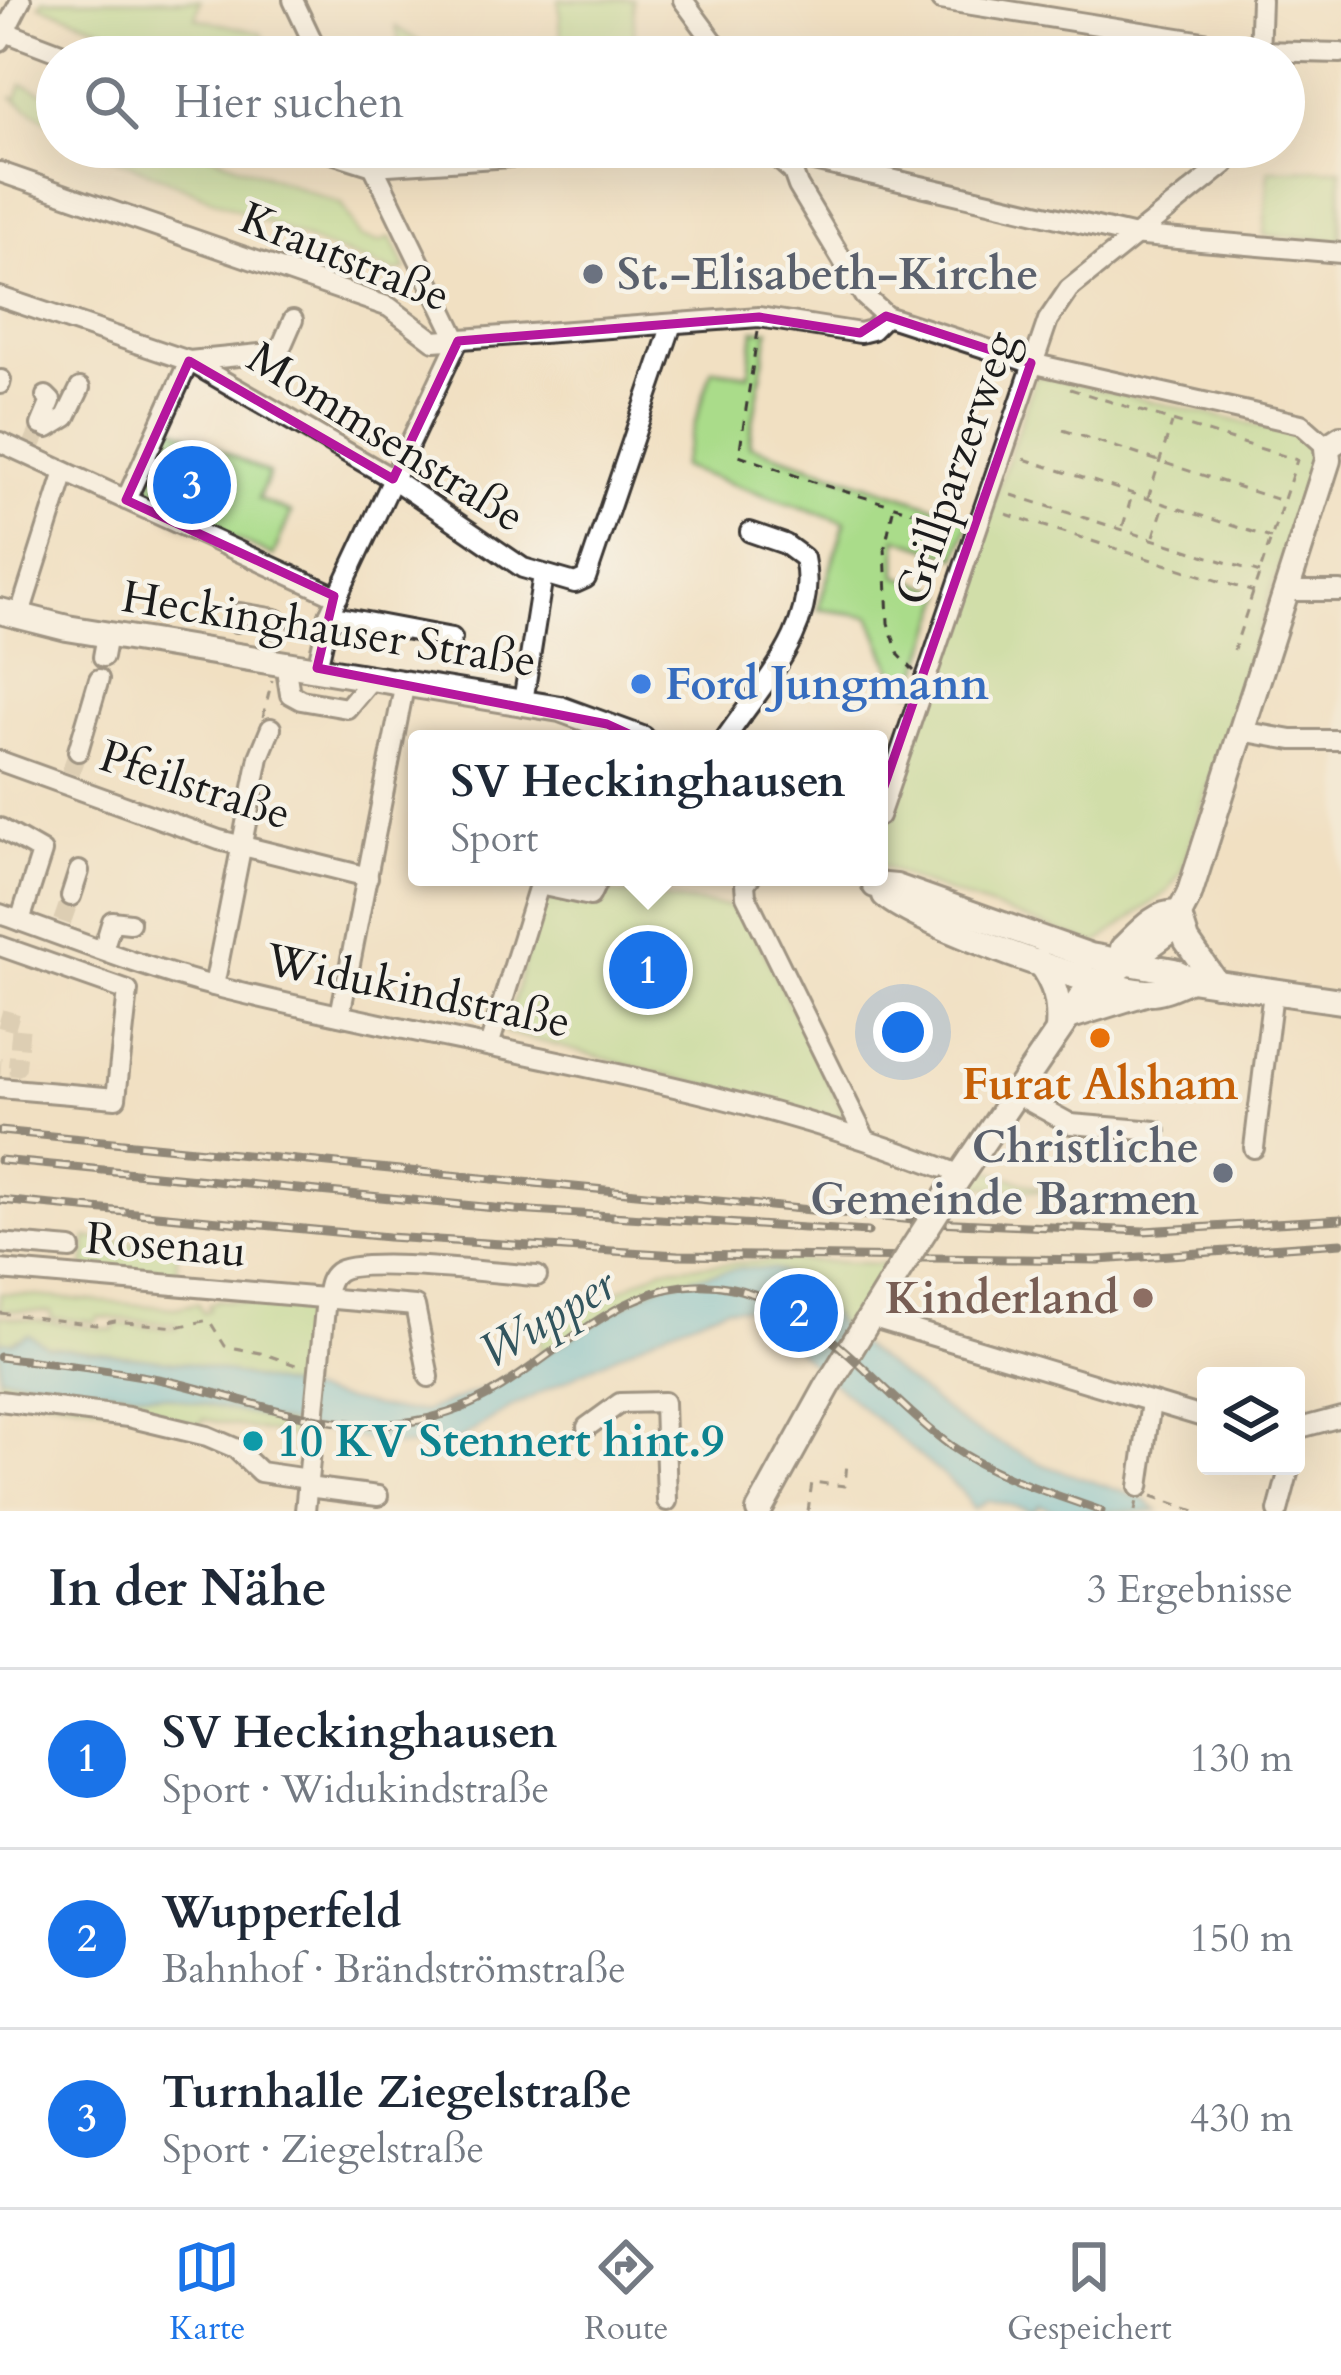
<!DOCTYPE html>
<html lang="de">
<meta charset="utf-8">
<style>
:root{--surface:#fff;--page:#f6f6f7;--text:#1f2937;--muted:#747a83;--line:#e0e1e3;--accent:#1a73e8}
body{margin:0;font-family:Cardo,serif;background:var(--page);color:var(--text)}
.controls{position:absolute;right:36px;bottom:36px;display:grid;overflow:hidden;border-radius:12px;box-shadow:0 12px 48px #0002}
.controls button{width:108px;height:108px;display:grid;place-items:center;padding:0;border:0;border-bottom:3px solid var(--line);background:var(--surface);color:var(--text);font:60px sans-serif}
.you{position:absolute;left:903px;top:1032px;width:42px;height:42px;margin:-30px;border:9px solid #fff;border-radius:50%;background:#1a73e8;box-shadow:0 0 0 18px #1a73e833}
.badge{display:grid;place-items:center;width:78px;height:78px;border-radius:50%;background:var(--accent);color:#fff;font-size:39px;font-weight:700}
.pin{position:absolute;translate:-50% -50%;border:6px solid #fff;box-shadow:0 3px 12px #0006}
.popup{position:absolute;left:408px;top:730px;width:480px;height:156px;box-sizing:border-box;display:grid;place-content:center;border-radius:12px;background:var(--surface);filter:drop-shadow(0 3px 9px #0005);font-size:39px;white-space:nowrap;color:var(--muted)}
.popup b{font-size:45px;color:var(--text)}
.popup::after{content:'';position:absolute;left:50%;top:100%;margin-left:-24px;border:24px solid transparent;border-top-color:var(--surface)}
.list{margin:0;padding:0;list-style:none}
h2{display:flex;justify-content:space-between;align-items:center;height:156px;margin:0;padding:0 48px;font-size:51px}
h2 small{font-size:39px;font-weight:400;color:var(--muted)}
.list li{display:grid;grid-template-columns:78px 1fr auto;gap:36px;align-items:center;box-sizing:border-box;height:180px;padding:0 48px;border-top:3px solid var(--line)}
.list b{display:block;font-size:45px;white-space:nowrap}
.list p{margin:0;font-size:39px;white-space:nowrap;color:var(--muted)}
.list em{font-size:39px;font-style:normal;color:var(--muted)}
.icon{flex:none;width:66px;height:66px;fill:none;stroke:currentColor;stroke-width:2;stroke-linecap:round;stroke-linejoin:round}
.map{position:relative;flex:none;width:1341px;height:1511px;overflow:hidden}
.search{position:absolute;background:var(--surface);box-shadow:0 12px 48px #0002;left:36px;right:36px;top:36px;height:132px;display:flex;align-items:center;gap:30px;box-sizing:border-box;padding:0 42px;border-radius:66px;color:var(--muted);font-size:45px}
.sheet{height:696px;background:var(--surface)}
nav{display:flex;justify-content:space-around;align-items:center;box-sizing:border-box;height:168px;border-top:3px solid var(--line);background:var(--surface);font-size:33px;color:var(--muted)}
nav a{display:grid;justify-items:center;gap:6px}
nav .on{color:var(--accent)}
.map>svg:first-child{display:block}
.green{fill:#aadc8a;stroke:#637c53;stroke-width:3}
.water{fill:#5bbfda;stroke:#3c6e7b;stroke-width:3}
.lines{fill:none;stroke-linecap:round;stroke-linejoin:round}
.minor-tunnel{stroke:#c6b9a1;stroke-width:18;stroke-dasharray:18 9;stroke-linecap:butt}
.minor-casing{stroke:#3c3935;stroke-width:24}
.major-casing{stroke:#3c3935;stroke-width:30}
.path{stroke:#3c3935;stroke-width:3;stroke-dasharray:9 9;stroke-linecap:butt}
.minor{stroke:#fff;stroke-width:18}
.major{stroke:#fff;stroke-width:24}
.rail-casing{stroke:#1c1c1c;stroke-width:9}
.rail{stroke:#f7f3e8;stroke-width:4.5;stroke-dasharray:14;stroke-linecap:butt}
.major-bridge-casing{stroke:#3c3935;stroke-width:30;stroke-linecap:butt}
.major-bridge{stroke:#fff;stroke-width:24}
.marked{fill:none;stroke:#b5179e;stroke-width:9;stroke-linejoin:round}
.worship-dot{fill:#6b7280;stroke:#f7f3e8;stroke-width:4.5}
.shop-dot{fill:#3f7fe0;stroke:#f7f3e8;stroke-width:4.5}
.food-dot{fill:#e8710a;stroke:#f7f3e8;stroke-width:4.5}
.education-dot{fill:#8d6e63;stroke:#f7f3e8;stroke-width:4.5}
.culture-dot{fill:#0f9aa8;stroke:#f7f3e8;stroke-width:4.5}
.labels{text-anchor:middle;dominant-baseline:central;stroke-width:9;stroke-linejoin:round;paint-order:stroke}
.street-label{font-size:45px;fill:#1c1c1c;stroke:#f7f3e8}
.worship-label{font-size:45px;font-weight:bold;fill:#5b616d;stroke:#f7f3e8;text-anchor:start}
.shop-label{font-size:45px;font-weight:bold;fill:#366cbe;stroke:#f7f3e8;text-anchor:start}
.food-label{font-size:45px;font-weight:bold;fill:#c56008;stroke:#f7f3e8}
.education-label{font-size:45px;font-weight:bold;fill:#785e54;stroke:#f7f3e8;text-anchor:end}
.culture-label{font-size:45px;font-weight:bold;fill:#0d838f;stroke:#f7f3e8;text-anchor:start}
.water-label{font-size:48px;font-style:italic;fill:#32555e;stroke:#f7f3e8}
</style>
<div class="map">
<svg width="1341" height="1511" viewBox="0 0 1341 1511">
<rect width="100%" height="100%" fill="#f7f3e8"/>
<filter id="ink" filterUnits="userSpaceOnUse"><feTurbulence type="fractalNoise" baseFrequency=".00833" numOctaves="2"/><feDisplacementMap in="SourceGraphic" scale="24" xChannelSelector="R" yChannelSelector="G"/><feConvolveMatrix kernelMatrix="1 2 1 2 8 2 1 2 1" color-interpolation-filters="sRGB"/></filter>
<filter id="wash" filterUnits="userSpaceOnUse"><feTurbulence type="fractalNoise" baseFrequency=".004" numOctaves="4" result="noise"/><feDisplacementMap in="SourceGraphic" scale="48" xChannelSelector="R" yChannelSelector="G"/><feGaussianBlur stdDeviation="2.7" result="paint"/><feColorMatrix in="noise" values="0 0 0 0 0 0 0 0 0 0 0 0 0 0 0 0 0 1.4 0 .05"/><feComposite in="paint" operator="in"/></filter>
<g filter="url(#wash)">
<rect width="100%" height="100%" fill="#f1e0c2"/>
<!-- green -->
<g class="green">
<path d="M43,0H200L196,18L261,33L274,57H179L40,5Z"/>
<path d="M559,0H633L635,48H653L654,57H562Z"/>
<path d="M396,27L444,57H402Z"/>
<path d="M22,84L57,97V128L12,97L17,98Z"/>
<path d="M90,147H190L341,204L360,237L380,242L391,237L406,270L395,272L322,246Z"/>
<path d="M1341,169V241L1264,235L1269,170Z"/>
<path d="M754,330H769L749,445L970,518L957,557L897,538V576L946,592L913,691L899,686L870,616L818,609L845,522L681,467L712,369L749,374Z"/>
<path d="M1036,375L1290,433L1304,441L1313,461L1181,872L1168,891L1096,944L921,883L879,864V846Z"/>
<path d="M170,425L269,474L258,499L291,513L273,556L138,494Z"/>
<path d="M604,892L742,908L843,1111L842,1117L836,1120L505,1032L543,895L600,906Z"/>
<path d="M984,1169L993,1172L1052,1192L974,1186Z"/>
<path d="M87,1238L178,1247L176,1277L84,1269Z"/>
<path d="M779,1260L886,1264L846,1334L827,1309L741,1268L661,1284L541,1355L539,1332L663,1268Z"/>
<path d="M0,1293L175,1308L198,1303L203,1313L210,1310L208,1305L218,1300L313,1307L304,1390L192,1364L46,1346L17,1338L12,1342L0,1341V1316L114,1330L116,1324L177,1329L176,1324L168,1323L98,1317L96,1322L51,1318V1312L0,1310Z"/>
<path d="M0,1376L166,1396L301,1425L299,1438L203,1419L201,1425L133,1409L0,1393Z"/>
</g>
<!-- water -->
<path class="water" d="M741,1268L775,1269L794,1278L827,1309L842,1331L966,1426L1044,1465L1144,1499L1158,1511H1057L1039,1505L1033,1511L988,1500L973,1509L961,1491L821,1373L753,1309L726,1307L665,1331L514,1406L457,1441L423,1446L389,1445L166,1396L0,1376V1341L12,1342L28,1334L47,1346L192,1364L337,1398L400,1411H425L490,1387L661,1284Z"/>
</g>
<g filter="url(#ink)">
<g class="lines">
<!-- minor-tunnel -->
<g class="minor-tunnel">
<path d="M32,446L41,425"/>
<path d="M70,773L78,751"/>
<path d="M62,922L71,896"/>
<path d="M0,1018L21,1024L17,1067L0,1066"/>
</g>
<!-- minor casing -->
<g class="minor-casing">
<g id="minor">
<path d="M293,0L320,57"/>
<path d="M683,0L725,57"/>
<path d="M941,0L1260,51L1341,53"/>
<path d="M0,30L71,57"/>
<path d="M0,41L21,0"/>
<path d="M1259,57L1261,0"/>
<path d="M313,147L373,166L665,147"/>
<path d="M364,147L458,341"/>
<path d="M745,147L777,158L792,171"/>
<path d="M784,147L798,186L864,296L886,316L1031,363L1301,424L1327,447"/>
<path d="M788,155L1131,235L1341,253"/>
<path d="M0,172L389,307L434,341L759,317L860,333L872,330L886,316"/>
<path d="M0,297L189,361L279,352L293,320"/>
<path d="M189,361L393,479L523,568L575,583L586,578L671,327"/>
<path d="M0,384L1,380"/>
<path d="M41,425L51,401L46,396"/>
<path d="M48,428L66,417L80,388"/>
<path d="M0,442L338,597"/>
<path d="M126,500L189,361"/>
<path d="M1286,591H1341"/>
<path d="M329,615L452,638"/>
<path d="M19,617L65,472"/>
<path d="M236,622L240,613L276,619L278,630"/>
<path d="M103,657L107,635"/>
<path d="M285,663L290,694L301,700L347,708L373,677"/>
<path d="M317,668L329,615L458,341"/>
<path d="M523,702L543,575"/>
<path d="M1241,731L1292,740H1341"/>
<path d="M725,739C761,685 820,627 804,558L785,544L750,532"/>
<path d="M78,751L99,679"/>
<path d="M0,761L219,840L368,877"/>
<path d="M879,816L1048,320L1069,289L1225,164L1235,147"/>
<path d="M0,828L42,852L20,921"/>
<path d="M750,877L745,884L746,896L865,1138"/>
<path d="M71,896L79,871"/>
<path d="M0,914C71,939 143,968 217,987C464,1049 723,1079 961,1175"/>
<path d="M0,946L128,991L116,1098L0,1088"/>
<path d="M103,950L112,921L130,923"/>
<path d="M214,986L259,757L271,728"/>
<path d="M340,1015L405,682"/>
<path d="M489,1046L539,885L590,896L599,877"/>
<path d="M1018,1095L1071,1124L1156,1131"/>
<path d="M1254,1148L1273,992"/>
<path d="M0,1243L71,1249"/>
<path d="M0,1270L415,1306L429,1377"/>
<path d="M870,1317L1206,1418"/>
<path d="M0,1401L128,1417L207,1436L235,1448L260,1472L308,1479"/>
<path d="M587,1427L620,1403L664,1402L667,1501"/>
<path d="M1296,1429L1341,1417"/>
<path d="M307,1487L378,1496"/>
<path d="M1139,1487L1151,1402"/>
<path d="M305,1511L326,1298C328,1288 328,1279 337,1272C358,1256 503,1274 537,1276"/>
<path d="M1278,1511L1290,1466"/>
</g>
</g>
<!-- major casing -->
<g class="major-casing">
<g id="major">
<path d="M0,611L67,628L560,709L642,739"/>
<path d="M875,885L896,887L1090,956L1174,971L1190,979L1341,1001"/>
<path d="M885,895C919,925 1098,989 1146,992C1161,993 1176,985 1190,979"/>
<path d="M1178,913L1187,941L1216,983"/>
<path d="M1039,962C1056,985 1060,1003 1058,1031"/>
<path d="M1122,963L1123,948C1139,933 1155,912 1178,913"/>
<path d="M1068,1017L1145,993"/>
<path d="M955,1183L1083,995L1171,930L1189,895L1328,460L1327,447L1341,438"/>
<path d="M759,1511L829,1384L901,1267"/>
</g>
</g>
<!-- path -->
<g class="path">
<path d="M758,331L739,455L816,483L959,525"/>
<path d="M1070,389L1297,460L1234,650"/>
<path d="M1063,430L1282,501"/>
<path d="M1024,459L1271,538"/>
<path d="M1012,495L1260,573"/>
<path d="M1148,498L1172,423"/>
<path d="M893,510L885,547L888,623L899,655L914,671"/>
<path d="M1006,514L1254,592"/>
<path d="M1123,526L1132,495"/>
<path d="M1154,536L1164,505"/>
<path d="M263,717L272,680"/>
<path d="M510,878V877"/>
<path d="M0,1313L96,1325L115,1321L176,1327L209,1320L225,1346L265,1354L301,1367"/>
<path d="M1152,1496L1195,1511"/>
<path d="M808,1511L812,1482L845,1486L847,1462"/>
<path d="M1135,1511L1137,1500"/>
</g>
<!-- minor -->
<use href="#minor" class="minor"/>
<!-- major -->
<use href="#major" class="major"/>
<!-- rail casing -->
<g class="rail-casing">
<g id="rail">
<path d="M0,1131L934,1222L1144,1231L1341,1219"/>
<path d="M0,1160L515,1210L868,1232"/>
<path d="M0,1200L388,1237L678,1255L1098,1260L1341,1243"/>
<path d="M0,1357C54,1364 109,1369 163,1380C259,1401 349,1445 448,1413C546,1381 617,1264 732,1288C825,1308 877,1392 951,1446C995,1477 1051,1493 1101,1511"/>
</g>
</g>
<!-- rail -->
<use href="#rail" class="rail"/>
<!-- major-bridge casing -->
<g class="major-bridge-casing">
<path id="major-bridge" d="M901,1267L955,1183"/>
</g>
<!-- major-bridge -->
<use href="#major-bridge" class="major-bridge"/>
</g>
</g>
<!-- marked area -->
<path d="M0 0H1341V1511H0ZM886,316L1031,363L854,873L669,752L607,724L317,668L334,596L126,500L189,361L393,479L458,341L759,317L860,333Z" fill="#f1e0c2" fill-opacity=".55" fill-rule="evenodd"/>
<path class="marked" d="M886,316L1031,363L854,873L669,752L607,724L317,668L334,596L126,500L189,361L393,479L458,341L759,317L860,333Z"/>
<!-- markers -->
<g class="worship-dot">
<circle cx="593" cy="274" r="12"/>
<circle cx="1223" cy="1173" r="12"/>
</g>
<circle class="shop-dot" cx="641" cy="684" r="12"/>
<circle class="food-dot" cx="1100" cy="1038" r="12"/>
<circle class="education-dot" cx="1143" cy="1298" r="12"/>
<circle class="culture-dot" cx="253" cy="1441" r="12"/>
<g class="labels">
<!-- street labels -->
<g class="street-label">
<text transform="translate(345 257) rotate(22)">Krautstraße</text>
<text transform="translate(386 437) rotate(32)">Mommsenstraße</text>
<text transform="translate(956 468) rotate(-71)">Grillparzerweg</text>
<text transform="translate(329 629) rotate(9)">Heckinghauser Straße</text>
<text transform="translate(195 785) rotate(18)">Pfeilstraße</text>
<text transform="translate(418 991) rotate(12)">Widukindstraße</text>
<text transform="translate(166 1245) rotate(5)">Rosenau</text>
</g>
<!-- worship labels -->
<g class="worship-label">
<text x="617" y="274">St.-Elisabeth-Kirche</text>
<text x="1199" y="1147" text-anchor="end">Christliche<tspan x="1199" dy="52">Gemeinde Barmen</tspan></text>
</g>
<!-- shop labels -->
<g class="shop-label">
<text x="665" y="684">Ford Jungmann</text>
</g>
<!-- food labels -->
<g class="food-label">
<text x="1100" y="1084">Furat Alsham</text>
</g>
<!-- education labels -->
<g class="education-label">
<text x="1119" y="1298">Kinderland</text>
</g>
<!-- culture labels -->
<g class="culture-label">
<text x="277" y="1441">10 KV Stennert hint.9</text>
</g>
<!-- water labels -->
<g class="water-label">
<text transform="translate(547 1318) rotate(-31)">Wupper</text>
</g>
</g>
</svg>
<div class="controls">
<button><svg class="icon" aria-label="layers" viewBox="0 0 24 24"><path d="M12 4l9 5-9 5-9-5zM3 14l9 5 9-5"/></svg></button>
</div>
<div class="you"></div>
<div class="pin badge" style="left:648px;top:970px">1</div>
<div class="popup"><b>SV Heckinghausen</b>Sport</div>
<div class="pin badge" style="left:799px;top:1313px">2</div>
<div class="pin badge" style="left:192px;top:485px">3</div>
<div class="search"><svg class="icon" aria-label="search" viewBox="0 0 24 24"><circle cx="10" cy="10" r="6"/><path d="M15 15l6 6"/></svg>Hier suchen</div>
</div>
<section class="sheet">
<h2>In der Nähe<small>3 Ergebnisse</small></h2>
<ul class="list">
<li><span class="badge">1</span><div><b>SV Heckinghausen</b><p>Sport · Widukindstraße</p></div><em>130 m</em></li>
<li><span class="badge">2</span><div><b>Wupperfeld</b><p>Bahnhof · Brändströmstraße</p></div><em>150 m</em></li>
<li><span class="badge">3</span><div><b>Turnhalle Ziegelstraße</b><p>Sport · Ziegelstraße</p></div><em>430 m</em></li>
</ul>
</section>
<nav>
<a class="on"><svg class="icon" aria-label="map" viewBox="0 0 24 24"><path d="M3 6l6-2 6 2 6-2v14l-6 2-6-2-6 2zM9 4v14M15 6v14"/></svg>Karte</a>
<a><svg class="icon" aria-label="directions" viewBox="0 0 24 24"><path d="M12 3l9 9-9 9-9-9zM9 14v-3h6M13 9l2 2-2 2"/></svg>Route</a>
<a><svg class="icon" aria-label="saved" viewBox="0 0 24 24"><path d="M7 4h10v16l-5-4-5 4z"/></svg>Gespeichert</a>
</nav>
